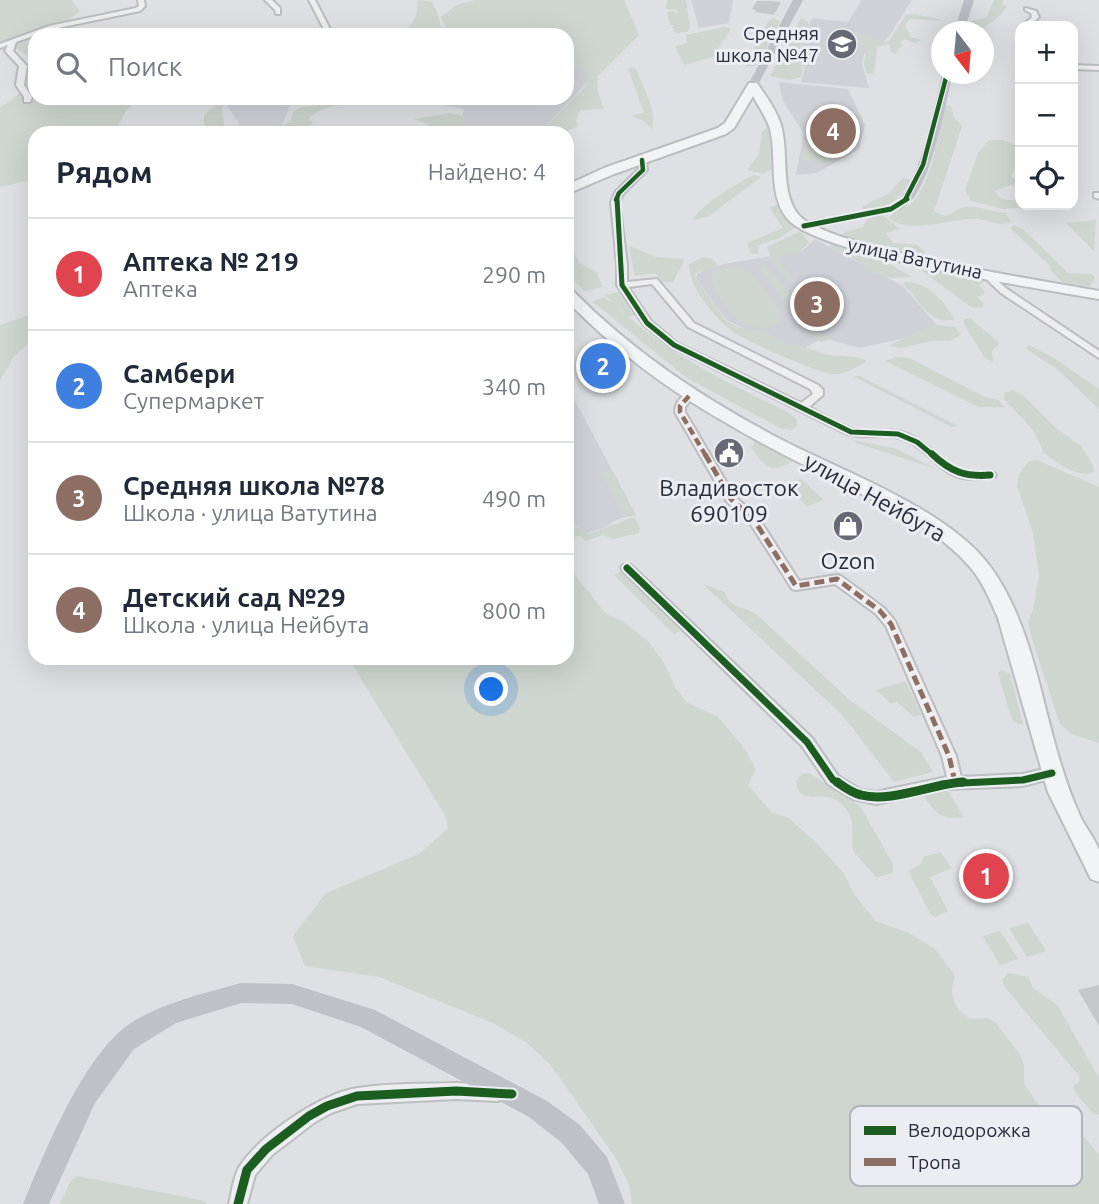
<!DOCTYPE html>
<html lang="ru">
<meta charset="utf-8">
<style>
:root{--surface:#fff;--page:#f6f6f7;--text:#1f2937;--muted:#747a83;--line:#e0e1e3;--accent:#d93025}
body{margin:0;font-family:Ubuntu,sans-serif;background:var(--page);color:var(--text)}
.controls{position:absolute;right:21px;top:21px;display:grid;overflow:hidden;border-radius:14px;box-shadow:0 7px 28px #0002}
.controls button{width:63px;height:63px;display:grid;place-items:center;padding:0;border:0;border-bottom:2px solid var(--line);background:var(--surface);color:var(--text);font:35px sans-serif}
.compass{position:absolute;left:931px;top:21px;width:63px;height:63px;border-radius:50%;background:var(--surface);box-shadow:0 7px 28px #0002;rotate:164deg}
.you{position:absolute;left:492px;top:690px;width:24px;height:24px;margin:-18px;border:5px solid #fff;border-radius:50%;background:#1a73e8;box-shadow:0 0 0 10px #1a73e833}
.badge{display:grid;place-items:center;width:46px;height:46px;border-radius:50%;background:var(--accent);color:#fff;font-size:23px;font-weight:700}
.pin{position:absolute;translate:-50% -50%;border:4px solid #fff;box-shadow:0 2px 7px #0006}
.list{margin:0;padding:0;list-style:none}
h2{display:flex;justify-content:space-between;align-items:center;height:91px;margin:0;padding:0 28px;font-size:30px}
h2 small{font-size:23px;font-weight:400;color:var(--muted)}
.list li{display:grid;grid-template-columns:46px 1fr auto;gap:21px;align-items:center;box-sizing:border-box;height:112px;padding:0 28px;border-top:2px solid var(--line)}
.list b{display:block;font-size:26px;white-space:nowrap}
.list p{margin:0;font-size:23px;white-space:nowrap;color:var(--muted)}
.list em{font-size:23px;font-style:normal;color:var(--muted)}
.icon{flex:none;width:38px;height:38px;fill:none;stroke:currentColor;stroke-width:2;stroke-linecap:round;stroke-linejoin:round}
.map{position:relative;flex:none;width:1099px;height:1204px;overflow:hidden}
.search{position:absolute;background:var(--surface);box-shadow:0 7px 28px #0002;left:28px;top:28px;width:546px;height:77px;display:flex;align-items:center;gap:18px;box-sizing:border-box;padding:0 24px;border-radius:21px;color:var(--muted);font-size:26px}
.panel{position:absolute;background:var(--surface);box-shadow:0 7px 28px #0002;left:28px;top:126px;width:546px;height:539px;border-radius:21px}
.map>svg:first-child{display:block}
.built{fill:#cfd1d7}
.green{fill:#ced6cf}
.building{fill:#c5c7cb}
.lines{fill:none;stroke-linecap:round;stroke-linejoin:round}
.street-casing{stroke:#bbbdc0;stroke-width:4}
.primary-casing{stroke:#bbbdc0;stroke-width:4}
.street{fill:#eeeef0;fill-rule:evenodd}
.secondary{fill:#bfc1c6;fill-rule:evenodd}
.primary{fill:#f2f3f4;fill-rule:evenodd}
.quiet-far1{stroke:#8d6e63;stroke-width:4.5;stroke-dasharray:8 4.5;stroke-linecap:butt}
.quiet{stroke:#8d6e63;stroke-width:5;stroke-dasharray:10 5;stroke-linecap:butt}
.cycleway-far3-casing{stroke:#ebedf3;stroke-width:7}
.cycleway-far2-casing{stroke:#ebedf3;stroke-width:9}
.cycleway-far1-casing{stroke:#ebedf3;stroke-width:11}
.cycleway-casing{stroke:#ebedf3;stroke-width:13}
.cycleway-far3{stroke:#1b5e20;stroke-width:4.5}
.cycleway-far2{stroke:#1b5e20;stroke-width:5}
.cycleway-far1{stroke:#1b5e20;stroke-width:7}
.cycleway{stroke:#1b5e20;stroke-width:9}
.labels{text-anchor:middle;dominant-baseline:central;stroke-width:6;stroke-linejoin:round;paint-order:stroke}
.far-poi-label{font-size:19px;fill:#272b3a;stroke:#ebedf3;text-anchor:end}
.far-street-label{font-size:19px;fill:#272b3a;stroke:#ebedf3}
.poi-label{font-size:23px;fill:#272b3a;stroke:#ebedf3}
.street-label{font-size:23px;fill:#272b3a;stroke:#ebedf3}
.key{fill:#ebedf3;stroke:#b0b3bc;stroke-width:2}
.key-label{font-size:19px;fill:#272b3a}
</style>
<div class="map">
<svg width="1099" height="1204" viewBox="0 0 1099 1204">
<rect width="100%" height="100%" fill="#dee0e3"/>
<!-- built -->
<g class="built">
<path d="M691,0H733L729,23L699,28Z"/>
<path d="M862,0H912L888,38L864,54L862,64L869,88L801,82L805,68L797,60L812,18L848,22Z"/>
<path d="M574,66H584L588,82L539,133H460L464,109L404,98H567V67Z"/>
<path d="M779,82L848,89L865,125L859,149L817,173L796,175L804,134L782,99Z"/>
<path d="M247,98H293L279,133H245L227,105Z"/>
<path d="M815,239L903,286L941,330L860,348L823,338L795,353L726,320L696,278L697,274L706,269L724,264L802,251Z"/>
<path d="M573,397L636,515L618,519L604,528L587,533L567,520V398Z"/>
</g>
<!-- green -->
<g class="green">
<path d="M0,0H71L80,11L48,35H35V98H143L127,109L115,133H35V179L0,187V107C23,95 32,82 28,56L8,43H0Z"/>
<path d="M418,0L432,2C440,13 438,23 444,35H405L416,16Z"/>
<path d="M475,0H624L639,35L597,77L598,92L604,109L580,110L576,120L578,126L562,133H539L586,86L588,82L584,67H567V35H449L441,17L457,5Z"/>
<path d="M667,0H686L690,28L687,32L676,33L672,27L675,25H670L667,12L675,11L678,24L676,16L678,10L666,9Z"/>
<path d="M994,0H1003L1002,4L1007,6C999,20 980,32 965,31L971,21L986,18Z"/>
<path d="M915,14L946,21L909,19L905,26L911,37L922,40L915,43L905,39L900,42L903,46L898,49L896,54L891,52L890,44L877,47L874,73L867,74L864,64L866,48L844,31C858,29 872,43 889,41L906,15Z"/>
<path d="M774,18L780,22L757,65L746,67L745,65L769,20Z"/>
<path d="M801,18L808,22L811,34L804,39L796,58L803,68L801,77L790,80L770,76Z"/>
<path d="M725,27L731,29L713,57L684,65L675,46L687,43L686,35Z"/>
<path d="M630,67L636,69C642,85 658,113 652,129L642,120L631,116L644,112L628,69Z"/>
<path d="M392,98C365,107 328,98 308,119L313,123L309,127L294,128L288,133L274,132L291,120L293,112L301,107Z"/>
<path d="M229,100L222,107L225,133H212L204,124V115L214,106Z"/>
<path d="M945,105L951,106L954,117L962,126L934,211C951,222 954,208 965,207C977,205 993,212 1005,213L1011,222C998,227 992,221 979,219C956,217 908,236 889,218C894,208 908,209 915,200C932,179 939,132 945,105Z"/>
<path d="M450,113L463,116L464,133H431L428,124L414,119Z"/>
<path d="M768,128L772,169L763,174L747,170L759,154L762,131Z"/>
<path d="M806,138L842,142L831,163L801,159Z"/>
<path d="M989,140H1003L1020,146V169L1014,170L1011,177L1020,179V187L1010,185L995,191C999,201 1010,201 1020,199V205H1057L1004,209L971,201L965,190L978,153Z"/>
<path d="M754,175L761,177L709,216L693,220C699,206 739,182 754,175Z"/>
<path d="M903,178L910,180C900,202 886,208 862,209L863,206L888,194Z"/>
<path d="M781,204L796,227L779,238L759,245L758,254H751L747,243L783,228L769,207Z"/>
<path d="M882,215L900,229L886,233L893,243L918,245L925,252L924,254L879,247L843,236L845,232L863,227L867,219Z"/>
<path d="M1096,220L1094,251L1066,223Z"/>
<path d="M1014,225L1023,229L1068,273L1092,274L1095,277L1090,287L1064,284L1050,270L1051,267L1010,228Z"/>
<path d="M801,231L809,243L800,251L777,258L792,278L788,282L772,262L767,247Z"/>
<path d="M567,243L581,264L596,272L603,287L585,291C567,276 567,266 567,243Z"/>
<path d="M833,244L872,254L912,277L892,278L874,274L858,261L829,246Z"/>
<path d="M629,246L656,257L683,259L684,262L673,282H662L655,273L635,276Z"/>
<path d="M703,257L712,259L718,265L696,273L695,277L726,321L740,328L770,333L788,345C802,343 814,352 828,355C840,357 859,355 867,361C856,368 845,375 832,374C815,371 746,342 732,331C714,316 689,289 689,264Z"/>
<path d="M762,265L768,267L820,332L830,339L822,342L813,339L760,269Z"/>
<path d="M737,267L754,275L780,313L778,323C745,341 721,305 710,278L717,269Z"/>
<path d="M929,268L982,279L984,281L979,286L985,293L977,297L984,304L982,308L971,307L921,270Z"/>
<path d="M905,282C927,281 944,301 955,319C929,327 921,300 903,284Z"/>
<path d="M618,292L625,295L638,314L629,317L614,304C664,353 727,382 789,413L797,420V426L791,430L780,428L687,378L593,302L603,297L612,302L605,295Z"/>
<path d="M35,313V337L13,358L0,380V325Z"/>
<path d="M970,318L997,341L999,344L992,351L993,362L985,358L964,324L963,320Z"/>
<path d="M938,325L955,327L961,335L950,341H933L900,348L889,346L923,329Z"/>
<path d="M1029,345L1054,358L1099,389V409L1057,369L1028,350L1026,347Z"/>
<path d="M896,357L909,358L985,397L998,400L1005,407H979L885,361Z"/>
<path d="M853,376H859L958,426L952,427Z"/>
<path d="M1013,390L1024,396L1057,429L1081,446L1093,465L1094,472C1079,479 1055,462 1043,452C1037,429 1019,416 1004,399V393Z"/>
<path d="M854,440L897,449L936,469L857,443Z"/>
<path d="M755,441H760L793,461C769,475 766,466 751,448Z"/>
<path d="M1037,460L1099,487V743L1072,734L1060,724L1032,639L1028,621L1033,610L1039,575L1033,533L1017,486L1019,474L1029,461Z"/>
<path d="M611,470L635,515L624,517L601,472Z"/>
<path d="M801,479L824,500L807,506L785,485Z"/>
<path d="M634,517L640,527L639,533L613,539L603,535L586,541L580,536L570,537L567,534V521L588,534Z"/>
<path d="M567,565L606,614L622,621L648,641L664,663L675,687L686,702L718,717L742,745L756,769L748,785L772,813L787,817L817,843L844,874L855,895L875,921L909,933L935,949L953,973L955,979C947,996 956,1011 971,1019L987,1018L995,1022L1021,1056L1024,1065V1083L1034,1099L1053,1119L1071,1125L1079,1131L1099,1155V1204H632L629,1185L615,1157L550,1064L527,1043L493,1023L379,977L305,966L293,936L326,893L419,854L448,828L445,815L348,658H567Z"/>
<path d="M621,572L681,631L674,634L614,575Z"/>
<path d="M703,584L725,592C729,608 743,606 756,614L852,702L921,752L933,772L894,782L843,716Z"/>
<path d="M1002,670L1010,674L1023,724H1018L1012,720L998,673Z"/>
<path d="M906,681L921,715L914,717L896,701L891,704L876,690Z"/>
<path d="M809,773L860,806L893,864V873L876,877L853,851C850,838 856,825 848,812C830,781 800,812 796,782L802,774Z"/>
<path d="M947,790L964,817C942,821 935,813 924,796Z"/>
<path d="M940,852L952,868L930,877L948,911L935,917L930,913L908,871L921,864L923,857Z"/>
<path d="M1028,923L1046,951L1027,957L1009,928Z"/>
<path d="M1000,931L1018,959L1000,965L983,936Z"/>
<path d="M1009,973L1028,977L1033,988L1058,1006L1099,1078V1115L1093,1113L1074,1091L1073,1087L1080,1080L1079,1076L1004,986L1002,979Z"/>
<path d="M77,1176L205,1201L207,1204H60L70,1182Z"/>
</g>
<!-- building -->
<g class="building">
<path d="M757,1H769L781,2L774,15L755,12L756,10L752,9Z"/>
<path d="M610,352L617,364L620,363L625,378L594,383L580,357Z"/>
<path d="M1099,985V1026L1078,990Z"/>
</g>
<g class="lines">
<!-- street casing -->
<g class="street-casing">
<g id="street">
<path d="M138,0H144L145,6L140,11L53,29L16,42L13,51L27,66L24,85L32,97L30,102H24V97L16,85L19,66L5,51L8,45L0,48V44L49,26L136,8L139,6Z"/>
<path d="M265,0H272L280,8V14H276L275,10Z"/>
<path d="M309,0H315L333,35H327Z"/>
<path d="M1025,8L1036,11L1039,17L1029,26H1022L1032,17L1031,13L1025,10Z"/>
<path d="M1073,65L1099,66V70L1073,69Z"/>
<path d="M639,158L646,160L647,170L623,194L619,202L627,264V282L657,279L694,323L818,385L823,390V395L809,407C824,415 842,427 859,431C875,434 891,427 908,434C928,442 941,464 961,470C972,474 983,471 994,473L996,475L994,477C936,490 937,446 896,437C880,434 864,439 847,434L671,347L644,325L617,285V264L611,202L616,191L639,169ZM652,284L688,327L810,389L813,394L801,403L677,343L651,321L628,287Z"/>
<path d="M1094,193H1099V199L1094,197Z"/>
<path d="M986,271L1007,289L1099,351V358L1001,293L981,274Z"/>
<path d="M689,393L694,396L685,407V412L735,497L758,517L799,581L837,575L841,576L884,608L895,621L956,756L961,777L1023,774L1052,767L1057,769L1059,773L1057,777L1023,786L947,789L876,804L853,799L828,784L802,746L623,571L621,568L623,565H631L812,738L838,776L861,790L876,792L947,777L942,756L886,626L876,614L835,584L796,590L792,589L750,523L727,502L675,412C675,404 681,395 689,393Z"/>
<path d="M456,1083L498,1085L504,1087L506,1093L504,1099L498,1101L456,1099L357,1104L331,1113L315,1122L272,1155L255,1175L247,1204H229C232,1191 234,1173 242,1163C263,1133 322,1093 358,1088C390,1083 424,1084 456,1083Z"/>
</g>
</g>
<!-- primary casing -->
<g class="primary-casing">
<g id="primary">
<path d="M749,83H757C766,96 779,114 782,129C788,155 781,191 797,213C821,248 1047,281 1099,291V299C1044,289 812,255 786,217C768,193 777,157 770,129C767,118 758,106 753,96L734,128L726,134L614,174L567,194V185L604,168L718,128L725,123Z"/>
<path d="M567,289L572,290C634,353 704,399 782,440C844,472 947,509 989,565C1028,617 1039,687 1056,748C1063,772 1070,795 1081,818C1086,828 1095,839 1099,850C1099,859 1099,872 1099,882L1091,879L1048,792L998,618C990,600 983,582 970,567C940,532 896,511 855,491C811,468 766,447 723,421C665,388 614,349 567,301Z"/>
</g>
</g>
<!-- street -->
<use href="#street" class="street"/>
<!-- secondary -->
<g class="secondary">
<path d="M793,0H803L758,85L749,87L748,85Z"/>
<path d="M964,0H974L964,32H954Z"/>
<path d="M942,74H952C946,105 931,187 906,206C891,217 865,218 848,221C833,223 814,231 800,229V223L810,220C834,215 877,215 896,202C919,187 936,102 942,74Z"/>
<path d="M241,983L292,984L375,1010L547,1101L580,1125L607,1157L625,1204H599L588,1174L562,1143L529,1117L361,1027L292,1004L241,1003L176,1023L134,1049L95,1103L49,1204H23C45,1151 76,1074 117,1034C146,1006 203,994 241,983Z"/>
</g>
<!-- primary -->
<use href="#primary" class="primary"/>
<!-- quiet-far1 -->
<path class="quiet-far1" d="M689,396L680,406V412L706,456"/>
<!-- quiet -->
<path class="quiet" d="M705,454L731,499L754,520L796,586L837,579L880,611L891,624L949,756L955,782"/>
<!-- cycleway-far3 casing -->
<g class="cycleway-far3-casing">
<g id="cycleway-far3">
<path d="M616,200L619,193L643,170L642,160"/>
<path d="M905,200L923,165L947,74"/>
</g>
</g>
<!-- cycleway-far2 casing -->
<g class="cycleway-far2-casing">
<g id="cycleway-far2">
<path d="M617,199L622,285L647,323L674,345L851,432L898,434L917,442L934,456"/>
<path d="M804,226L891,209L907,199"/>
</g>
</g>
<!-- cycleway-far1 casing -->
<g class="cycleway-far1-casing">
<g id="cycleway-far1">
<path d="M932,454C951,472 965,477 990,475"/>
<path d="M627,568L807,742L833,780L840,784"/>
<path d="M942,784L1023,780L1052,773"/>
</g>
</g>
<!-- cycleway casing -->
<g class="cycleway-casing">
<g id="cycleway">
<path d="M837,782C844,787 852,793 861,795C890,803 932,784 963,782"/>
<path d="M238,1204L247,1170L266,1149L309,1116L327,1106L357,1096L456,1091L512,1094"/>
</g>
</g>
<!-- cycleway-far3 -->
<use href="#cycleway-far3" class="cycleway-far3"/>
<!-- cycleway-far2 -->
<use href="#cycleway-far2" class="cycleway-far2"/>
<!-- cycleway-far1 -->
<use href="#cycleway-far1" class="cycleway-far1"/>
<!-- cycleway -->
<use href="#cycleway" class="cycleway"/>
</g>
<!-- icons -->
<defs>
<g id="school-disc" transform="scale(1.575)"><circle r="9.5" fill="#676a75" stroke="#ebedf3"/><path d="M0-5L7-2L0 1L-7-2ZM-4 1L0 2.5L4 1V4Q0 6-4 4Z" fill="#fff"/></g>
<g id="civic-disc" transform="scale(1.575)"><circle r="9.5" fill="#676a75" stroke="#ebedf3"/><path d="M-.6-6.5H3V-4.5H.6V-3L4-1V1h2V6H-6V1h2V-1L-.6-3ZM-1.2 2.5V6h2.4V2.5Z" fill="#fff"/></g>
<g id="shop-disc" transform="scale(1.575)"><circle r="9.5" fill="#676a75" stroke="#ebedf3"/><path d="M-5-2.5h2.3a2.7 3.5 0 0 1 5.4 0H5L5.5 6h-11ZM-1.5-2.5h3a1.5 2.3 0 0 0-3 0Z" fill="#fff"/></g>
</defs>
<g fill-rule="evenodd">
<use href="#school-disc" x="842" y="44"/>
<use href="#civic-disc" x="729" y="453"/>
<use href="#shop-disc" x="848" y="526"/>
</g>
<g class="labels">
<!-- far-poi labels -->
<g class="far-poi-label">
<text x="819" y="33">Средняя<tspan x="819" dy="22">школа №47</tspan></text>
</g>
<!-- far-street labels -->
<g class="far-street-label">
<text transform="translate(915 258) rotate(12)">улица Ватутина</text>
</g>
<!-- poi labels -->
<g class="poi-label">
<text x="729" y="487">Владивосток<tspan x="729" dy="26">690109</tspan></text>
<text x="848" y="560">Ozon</text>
</g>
<!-- street labels -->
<g class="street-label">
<text transform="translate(875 497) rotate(29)">улица Нейбута</text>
</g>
</g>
<!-- legend -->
<rect x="850" y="1106" width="232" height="80" rx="10" class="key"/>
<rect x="864" y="1126" width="32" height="9" fill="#1b5e20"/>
<rect x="864" y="1158" width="32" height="8" fill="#8d6e63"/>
<g class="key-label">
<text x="908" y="1137">Велодорожка</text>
<text x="908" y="1169">Тропа</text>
</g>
</svg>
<div class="controls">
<button>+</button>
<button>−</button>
<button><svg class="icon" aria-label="locate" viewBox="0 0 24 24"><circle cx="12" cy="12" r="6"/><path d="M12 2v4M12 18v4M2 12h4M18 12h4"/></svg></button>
</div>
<svg class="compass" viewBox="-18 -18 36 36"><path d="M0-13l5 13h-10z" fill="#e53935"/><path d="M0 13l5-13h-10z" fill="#747a83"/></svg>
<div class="you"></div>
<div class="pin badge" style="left:986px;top:876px;background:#e0444e">1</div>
<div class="pin badge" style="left:603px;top:366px;background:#3f7fe0">2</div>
<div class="pin badge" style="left:817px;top:304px;background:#8d6e63">3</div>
<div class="pin badge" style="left:833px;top:131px;background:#8d6e63">4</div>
<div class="search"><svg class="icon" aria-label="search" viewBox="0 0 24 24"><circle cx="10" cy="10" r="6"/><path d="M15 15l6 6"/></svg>Поиск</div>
<section class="panel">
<h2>Рядом<small>Найдено: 4</small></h2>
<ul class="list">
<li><span class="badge" style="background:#e0444e">1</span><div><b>Аптека № 219</b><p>Аптека</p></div><em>290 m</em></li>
<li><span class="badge" style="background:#3f7fe0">2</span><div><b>Самбери</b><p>Супермаркет</p></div><em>340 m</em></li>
<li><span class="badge" style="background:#8d6e63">3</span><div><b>Средняя школа №78</b><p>Школа · улица Ватутина</p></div><em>490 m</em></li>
<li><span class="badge" style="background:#8d6e63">4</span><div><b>Детский сад №29</b><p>Школа · улица Нейбута</p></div><em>800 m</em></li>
</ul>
</section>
</div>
